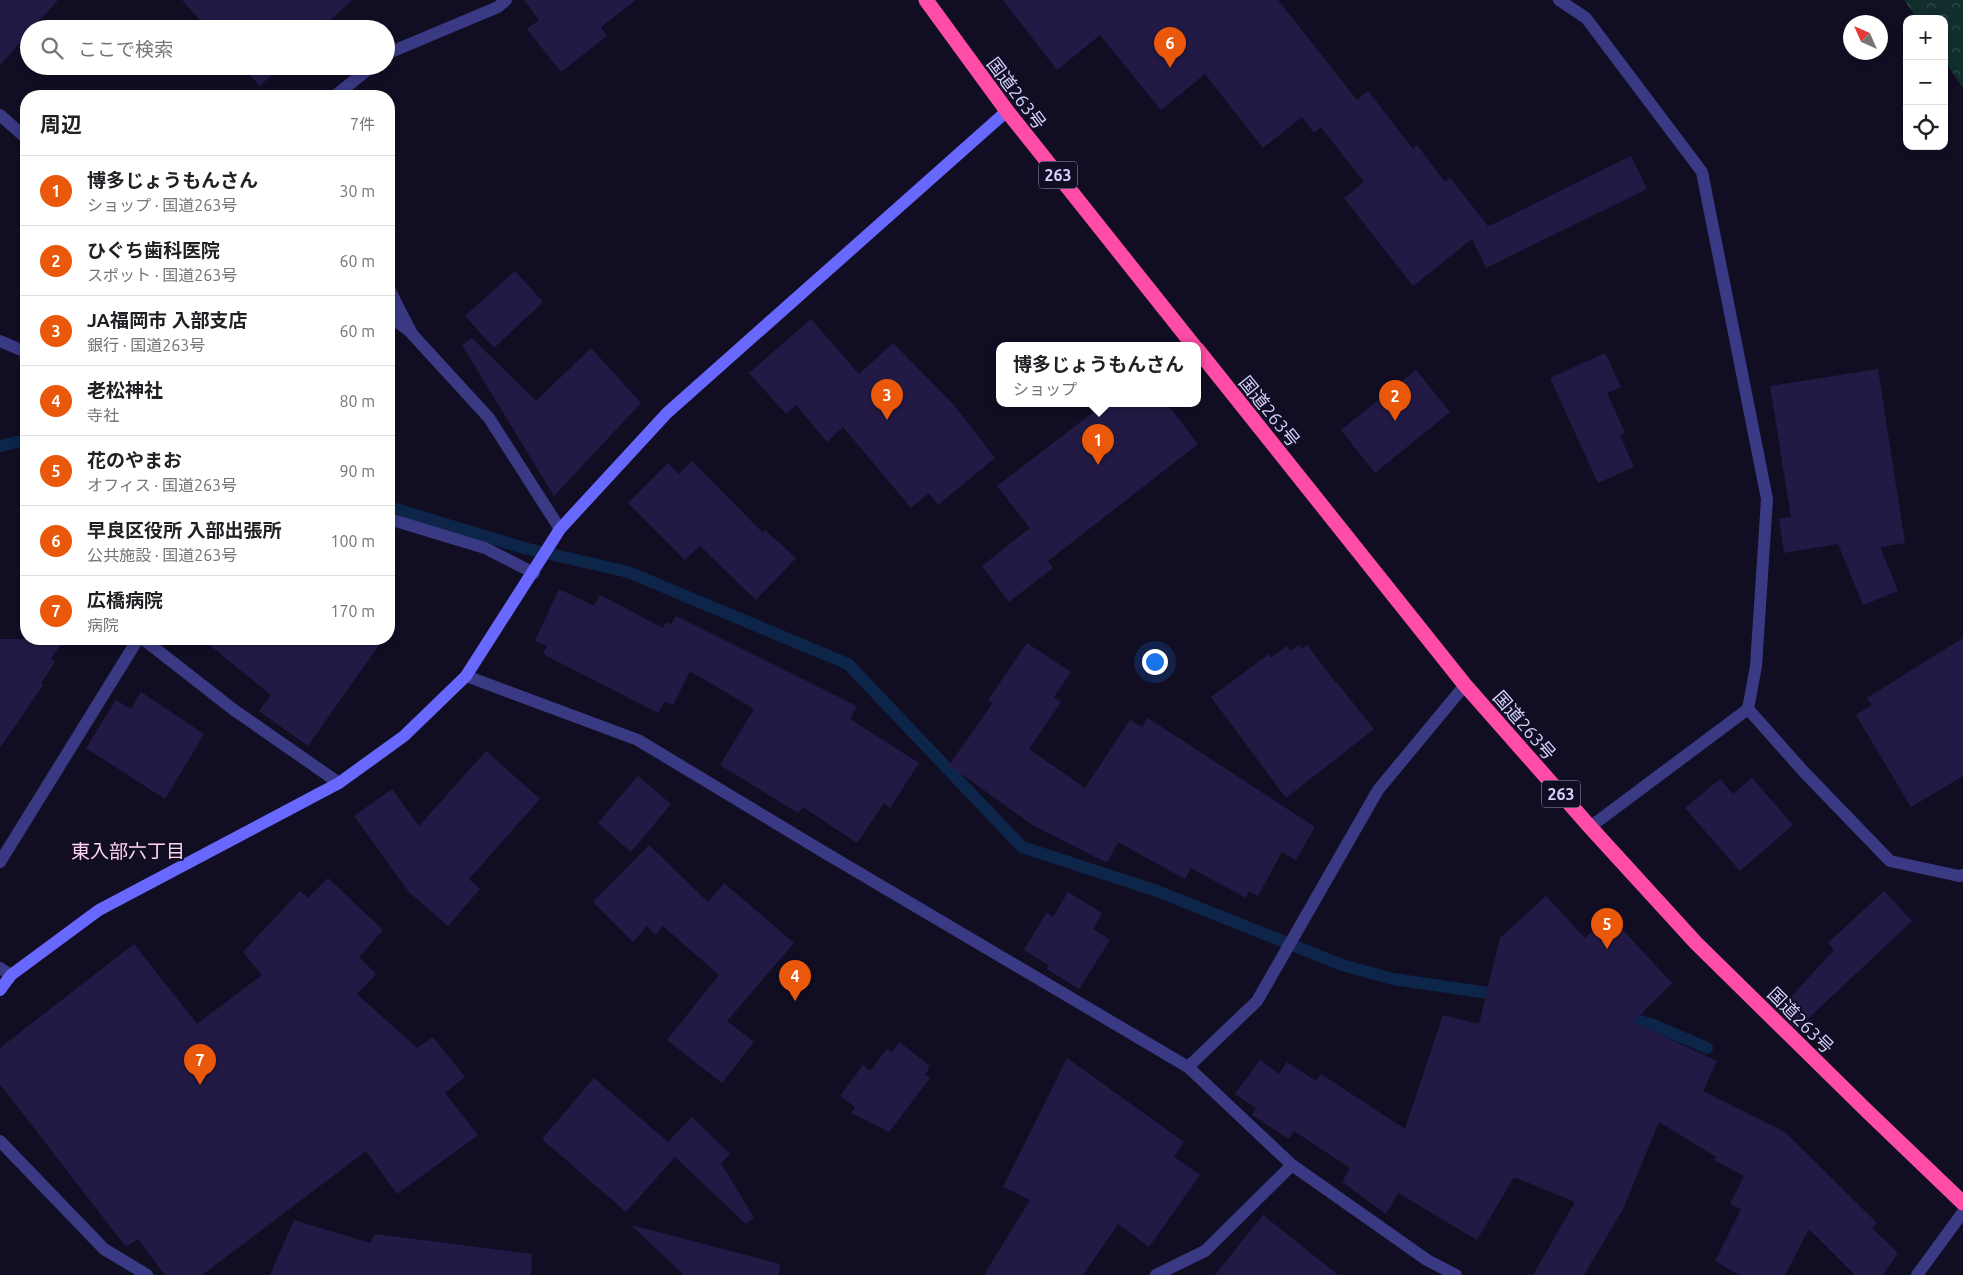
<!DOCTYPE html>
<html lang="ja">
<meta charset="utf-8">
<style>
:root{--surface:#fff;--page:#f2f2f2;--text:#202124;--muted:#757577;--line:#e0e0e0;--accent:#ea580c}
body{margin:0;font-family:Ubuntu,"Noto Sans JP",sans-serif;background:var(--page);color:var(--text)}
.controls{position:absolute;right:15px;top:15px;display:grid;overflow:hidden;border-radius:10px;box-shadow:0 2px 8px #0003}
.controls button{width:45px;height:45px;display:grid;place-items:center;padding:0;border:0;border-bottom:1px solid var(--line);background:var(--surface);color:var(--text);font:25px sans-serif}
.compass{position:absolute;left:1843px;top:15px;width:45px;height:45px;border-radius:50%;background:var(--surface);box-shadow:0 2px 8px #0003;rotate:315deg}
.you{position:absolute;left:1154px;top:661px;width:18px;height:18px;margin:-12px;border:4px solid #fff;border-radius:50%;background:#1a73e8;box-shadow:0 0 0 8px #1a73e833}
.badge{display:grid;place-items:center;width:32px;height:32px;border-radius:50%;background:var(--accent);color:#fff;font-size:16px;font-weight:700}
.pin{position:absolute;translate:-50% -41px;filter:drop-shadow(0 1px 2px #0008)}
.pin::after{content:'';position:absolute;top:26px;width:18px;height:15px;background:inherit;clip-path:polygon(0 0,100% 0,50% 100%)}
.popup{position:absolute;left:996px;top:342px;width:205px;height:65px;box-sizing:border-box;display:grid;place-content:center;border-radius:10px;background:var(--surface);filter:drop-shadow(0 1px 4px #0005);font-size:16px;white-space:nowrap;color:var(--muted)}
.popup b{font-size:19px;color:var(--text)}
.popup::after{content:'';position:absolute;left:50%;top:100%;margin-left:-10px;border:10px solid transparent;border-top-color:var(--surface)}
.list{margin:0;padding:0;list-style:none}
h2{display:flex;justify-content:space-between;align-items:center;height:65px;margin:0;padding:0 20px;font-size:21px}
h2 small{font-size:16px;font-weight:400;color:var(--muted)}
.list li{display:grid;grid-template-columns:32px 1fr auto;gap:15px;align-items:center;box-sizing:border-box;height:70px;padding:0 20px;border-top:1px solid var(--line)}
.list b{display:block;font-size:19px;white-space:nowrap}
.list p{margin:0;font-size:16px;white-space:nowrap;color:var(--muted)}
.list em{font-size:16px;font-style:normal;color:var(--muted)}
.icon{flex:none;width:28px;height:28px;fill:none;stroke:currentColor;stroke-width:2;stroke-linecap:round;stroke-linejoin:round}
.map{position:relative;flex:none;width:1963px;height:1275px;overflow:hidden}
.search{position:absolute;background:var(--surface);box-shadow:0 2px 8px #0003;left:20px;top:20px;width:375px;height:55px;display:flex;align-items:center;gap:12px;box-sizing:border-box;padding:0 18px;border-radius:28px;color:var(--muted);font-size:19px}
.panel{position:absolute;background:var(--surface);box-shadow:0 2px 8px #0003;left:20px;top:90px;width:375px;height:555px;border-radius:20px}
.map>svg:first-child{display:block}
.forest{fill:url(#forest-crowns)}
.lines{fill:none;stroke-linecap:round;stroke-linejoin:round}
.stream{stroke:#0c2549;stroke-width:12}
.building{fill:#221a45}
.street{stroke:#3a3983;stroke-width:12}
.secondary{stroke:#6868ff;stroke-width:12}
.highway{stroke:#ff4ca6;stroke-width:15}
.labels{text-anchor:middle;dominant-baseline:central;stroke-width:4;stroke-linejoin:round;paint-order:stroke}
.shield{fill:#110e24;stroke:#9a96bd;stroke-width:1}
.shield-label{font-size:16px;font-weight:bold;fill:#d5d1ff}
.street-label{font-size:18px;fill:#d5d1ff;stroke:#110e24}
.neighbourhood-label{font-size:19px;fill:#ffd3f0;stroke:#110e24}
</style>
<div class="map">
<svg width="1963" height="1275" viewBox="0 0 1963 1275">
<defs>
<pattern id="forest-crowns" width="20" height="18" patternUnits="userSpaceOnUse" patternTransform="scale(1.25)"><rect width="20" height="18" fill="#112e2c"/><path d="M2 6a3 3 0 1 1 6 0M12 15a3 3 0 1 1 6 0" fill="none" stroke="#334b4c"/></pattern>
</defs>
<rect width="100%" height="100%" fill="#110e24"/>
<!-- forest -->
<path class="forest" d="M1904,0H1963V88L1944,60V19H1917Z"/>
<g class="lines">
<!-- stream -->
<g class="stream">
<path d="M0,446L26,440"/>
<path d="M389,507L524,548L628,572L848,664L1022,847L1157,891L1342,965L1393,979L1502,995"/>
<path d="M1620,1016L1651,1024L1707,1048"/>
</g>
</g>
<!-- building -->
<g class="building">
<path d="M0,0H58L32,29H29V33L0,65Z"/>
<path d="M182,0H352L321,29H208Z"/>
<path d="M524,0H636L601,27L607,36L561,72L527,29L539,20Z"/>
<path d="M1003,0H1278L1357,100L1368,91L1413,149L1417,145L1445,182L1450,178L1488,226L1487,227L1631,156L1647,189L1486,268L1472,239L1413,286L1344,198L1364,182L1321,127L1314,133L1302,117L1263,148L1205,74L1161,110L1100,35L1057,70Z"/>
<path d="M242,66H281L260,86Z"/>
<path d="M515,271L543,302L494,348L465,316Z"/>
<path d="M811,319L859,374L893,343L953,404L995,458L938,505L929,493L911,508L843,427L827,442L796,405L786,414L749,373Z"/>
<path d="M472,338L536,401L591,348L641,403L554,496L462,345Z"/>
<path d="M1605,353L1621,387L1607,393L1625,433L1620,436L1634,467L1598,483L1550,378Z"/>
<path d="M1878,369L1905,543L1880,547L1898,591L1863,605L1838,544L1784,553L1779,519L1791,517L1770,386Z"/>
<path d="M1416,370L1450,412L1375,473L1341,430Z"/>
<path d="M1104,404H1167L1198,444L1048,561L1053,568L1009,602L982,566L1030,528L997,486Z"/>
<path d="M692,461L762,532L765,530L796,558L756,600L700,546L685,560L628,503L668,463L679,474Z"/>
<path d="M559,589L594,606L600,595L663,628L666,622L671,624L676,616L857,706L850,719L919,763L890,808L884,803L857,843L803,807L798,813L720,765L754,709L690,671L673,705L665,701L658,713L543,654L547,646L535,641Z"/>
<path d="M1963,638V776L1911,807L1856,715L1872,705L1867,698Z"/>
<path d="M0,639H64L51,659L55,662L41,683L43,685L0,748Z"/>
<path d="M202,639H383L308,746L259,711L271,695Z"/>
<path d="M1027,643L1071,672L1054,697L1061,702L1029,749L1085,788L1130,720L1142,727L1148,718L1315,827L1296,860L1282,852L1258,896L1249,891L1246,898L1191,868L1185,879L1118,842L1107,863L1031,824L949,765L993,703L988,700Z"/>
<path d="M1299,645L1302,649L1307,645L1336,683H1337L1374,729L1286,798L1211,697L1269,654L1271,658L1287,646L1290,651Z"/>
<path d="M141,692L204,734L165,799L86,748L116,700L131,709Z"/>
<path d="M486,751L540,799L469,879L480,889L448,926L409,892L354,816L392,789L419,826Z"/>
<path d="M638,776L671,804L631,852L598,823Z"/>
<path d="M1752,778L1793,825L1740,871L1685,808L1720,779L1733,794Z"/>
<path d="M649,845L708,902L724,883L794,943L727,1021L754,1042L722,1083L667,1040L719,975L663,926L655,935L647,926L633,942L593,902Z"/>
<path d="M328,878L383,930L359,957L376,974L357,994L417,1048L433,1037L465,1077L445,1093L478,1135L397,1194L366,1151L202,1275H165L138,1239L126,1247L0,1084V1048L134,944L197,1024L262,975L243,952L300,891L308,898Z"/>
<path d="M1884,891L1912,921L1797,1029L1778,1011L1834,950L1828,943Z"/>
<path d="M1068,892L1102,913L1093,929L1110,940L1079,989L1047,969L1048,965L1024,950L1045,915L1047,913L1053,917Z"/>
<path d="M1546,896L1585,938L1609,915L1672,983L1633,1022L1717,1061L1703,1091L1785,1132L1877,1223L1872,1228L1898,1253L1883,1275H1855L1809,1229L1785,1275H1739L1715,1261L1741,1209L1730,1204L1744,1176L1714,1160L1716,1157L1659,1122L1623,1209L1584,1275H1533L1575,1202L1514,1177L1477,1240L1398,1193L1386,1214L1342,1182L1350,1168L1294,1131L1289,1139L1252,1115L1256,1108L1235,1094L1260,1060L1279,1074L1287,1062L1316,1081L1321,1074L1405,1129L1443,1015L1479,1024L1500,938Z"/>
<path d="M899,1042L930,1066L925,1075L930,1078L889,1132L851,1113L855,1107L840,1096L863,1065L870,1071L887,1049L892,1052Z"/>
<path d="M1067,1058L1184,1142L1174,1157L1200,1175L1149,1247L1118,1224L1083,1275H984L1030,1200L1003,1187Z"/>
<path d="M594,1078L668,1142L692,1117L730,1154L721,1163L754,1218L746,1224L675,1157L626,1212L542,1139Z"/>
<path d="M1263,1215L1338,1275H1215Z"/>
<path d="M294,1220L370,1243L375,1234L532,1254L531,1275H270Z"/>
<path d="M631,1225L780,1264L779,1275H684Z"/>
</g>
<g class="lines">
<!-- street -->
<g class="street">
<path d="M1559,0L1586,18L1702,172L1767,499L1756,666L1748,709L1804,772L1890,861L1959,876L1963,875"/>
<path d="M386,54L498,7L506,0"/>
<path d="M335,96L372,66"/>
<path d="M0,115L26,138"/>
<path d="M389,289L412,334L489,418L560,529"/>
<path d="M389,316L408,330"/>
<path d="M0,341L26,352"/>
<path d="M389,519L485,548L534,573"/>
<path d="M143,639L234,710L339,783"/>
<path d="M466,676L638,740L822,851L1188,1067"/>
<path d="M1590,827L1748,709"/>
<path d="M0,862L138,639"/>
<path d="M0,968L11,975"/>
<path d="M0,1141L104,1249L147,1275"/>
<path d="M1292,1165L1427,1260L1456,1275"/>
<path d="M1156,1275L1205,1251L1292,1165L1188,1067L1257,1001L1378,790L1465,685"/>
<path d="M1917,1275L1963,1212"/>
</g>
<!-- secondary -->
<path class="secondary" d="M0,990L11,975L99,910L339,783L404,736L466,676L560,529L667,413L1007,111"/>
<!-- highway -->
<g class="highway">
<path d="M926,0L1007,111L1194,346"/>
<path d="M1197,349L1465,685L1590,827L1696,943L1867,1111L1963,1203"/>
</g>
</g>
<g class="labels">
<!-- shield labels -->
<g class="shield">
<rect x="1039" y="161.5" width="38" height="27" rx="4"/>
<rect x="1542" y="780.5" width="38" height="27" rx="4"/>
</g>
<g class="shield-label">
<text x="1058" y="175">263</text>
<text x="1561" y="794">263</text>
</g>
<!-- street labels -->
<g class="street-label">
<text transform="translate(1017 93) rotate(53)">国道263号</text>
<text transform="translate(1270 411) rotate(51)">国道263号</text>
<text transform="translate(1525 725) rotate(49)">国道263号</text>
<text transform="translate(1801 1020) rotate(45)">国道263号</text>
</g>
<!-- neighbourhood labels -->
<g class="neighbourhood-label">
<text x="128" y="851">東入部六丁目</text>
</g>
</g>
</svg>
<div class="controls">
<button>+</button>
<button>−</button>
<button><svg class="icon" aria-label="locate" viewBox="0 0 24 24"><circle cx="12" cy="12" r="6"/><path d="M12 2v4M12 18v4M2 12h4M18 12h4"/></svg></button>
</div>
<svg class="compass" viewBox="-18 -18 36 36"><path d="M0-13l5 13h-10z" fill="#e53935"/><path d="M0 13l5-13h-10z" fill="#757577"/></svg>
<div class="you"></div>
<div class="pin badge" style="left:1098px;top:465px">1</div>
<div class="popup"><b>博多じょうもんさん</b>ショップ</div>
<div class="pin badge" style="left:1395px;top:421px">2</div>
<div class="pin badge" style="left:887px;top:420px">3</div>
<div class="pin badge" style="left:795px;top:1001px">4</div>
<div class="pin badge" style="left:1607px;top:949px">5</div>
<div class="pin badge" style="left:1170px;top:68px">6</div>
<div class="pin badge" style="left:200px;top:1085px">7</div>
<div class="search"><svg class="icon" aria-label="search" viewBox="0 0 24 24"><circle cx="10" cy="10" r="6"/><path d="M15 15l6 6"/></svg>ここで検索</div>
<section class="panel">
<h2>周辺<small>7件</small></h2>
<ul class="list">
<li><span class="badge">1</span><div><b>博多じょうもんさん</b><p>ショップ · 国道263号</p></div><em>30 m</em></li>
<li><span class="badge">2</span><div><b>ひぐち歯科医院</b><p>スポット · 国道263号</p></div><em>60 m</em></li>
<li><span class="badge">3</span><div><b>JA福岡市 入部支店</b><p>銀行 · 国道263号</p></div><em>60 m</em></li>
<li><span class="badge">4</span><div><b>老松神社</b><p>寺社</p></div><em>80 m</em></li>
<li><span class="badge">5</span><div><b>花のやまお</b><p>オフィス · 国道263号</p></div><em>90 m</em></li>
<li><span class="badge">6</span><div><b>早良区役所 入部出張所</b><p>公共施設 · 国道263号</p></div><em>100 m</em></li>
<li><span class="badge">7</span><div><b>広橋病院</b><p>病院</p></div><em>170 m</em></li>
</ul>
</section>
</div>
